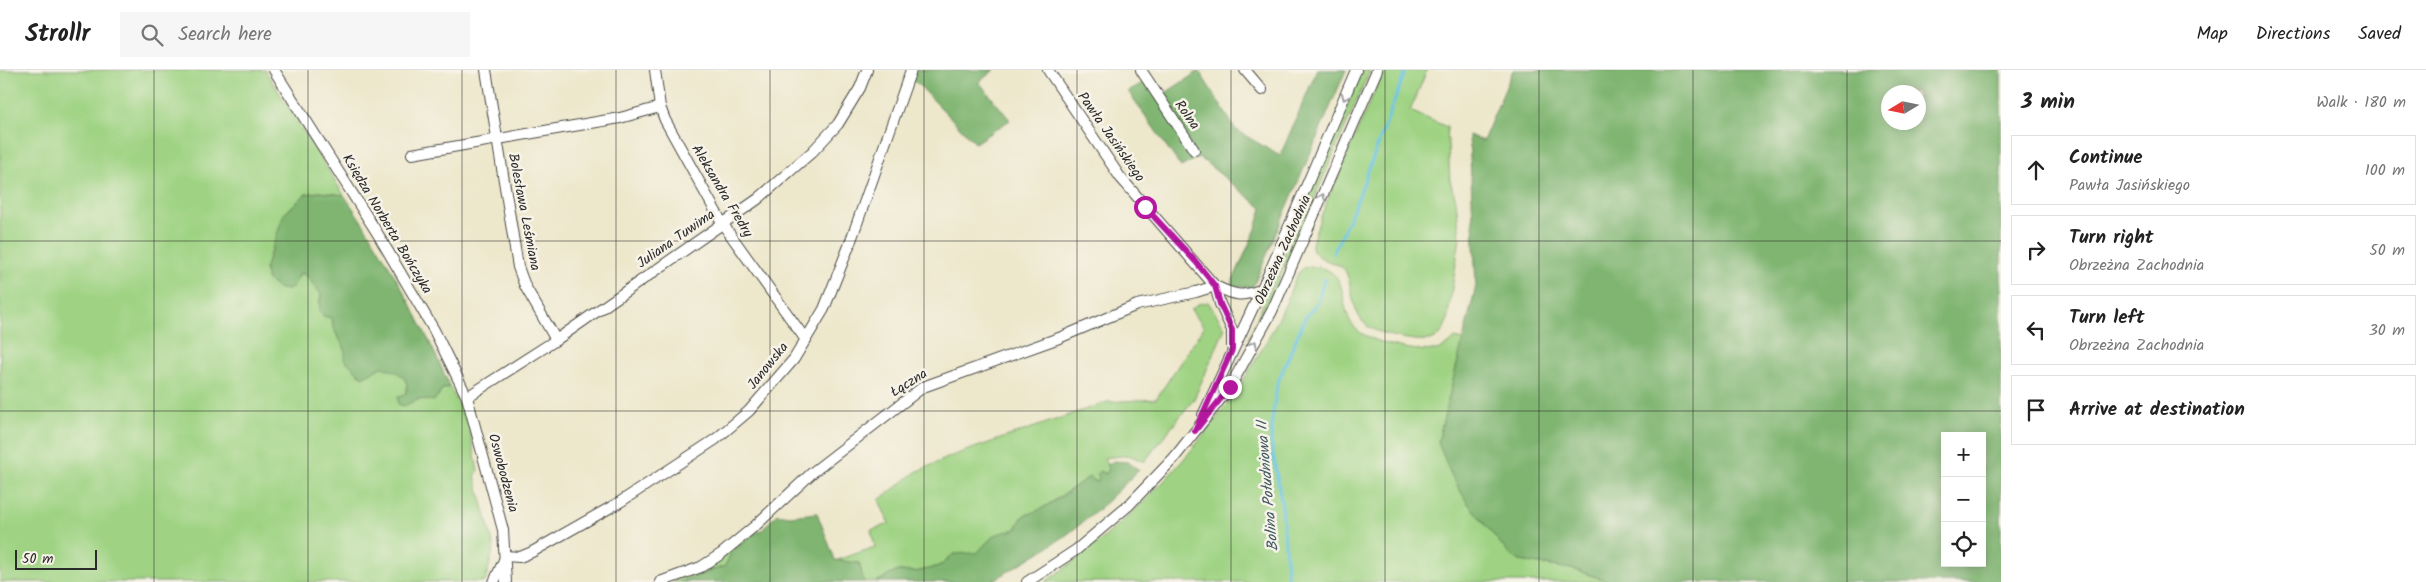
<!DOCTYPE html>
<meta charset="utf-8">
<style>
:root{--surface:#fff;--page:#f6f6f6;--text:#222;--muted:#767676;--line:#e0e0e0}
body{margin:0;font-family:Kalam,sans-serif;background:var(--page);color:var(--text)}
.controls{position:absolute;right:15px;bottom:15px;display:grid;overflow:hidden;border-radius:0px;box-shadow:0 2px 12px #0003}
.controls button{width:45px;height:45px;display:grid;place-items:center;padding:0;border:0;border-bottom:1px solid var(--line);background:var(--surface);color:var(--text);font:25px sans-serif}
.compass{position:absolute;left:1881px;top:15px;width:45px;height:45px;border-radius:50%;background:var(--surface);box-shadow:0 2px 12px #0003;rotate:260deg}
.scale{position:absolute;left:15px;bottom:12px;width:82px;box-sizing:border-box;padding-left:5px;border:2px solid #2b2b2b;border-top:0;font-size:14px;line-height:18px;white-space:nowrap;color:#2b2b2b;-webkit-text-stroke:4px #f7f3e8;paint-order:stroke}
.stop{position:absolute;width:15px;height:15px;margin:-11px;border:4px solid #b5179e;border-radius:50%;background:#fff}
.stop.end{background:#b5179e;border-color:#fff;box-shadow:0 1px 5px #0008}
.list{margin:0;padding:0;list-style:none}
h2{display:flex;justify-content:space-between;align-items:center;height:65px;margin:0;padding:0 20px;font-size:21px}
h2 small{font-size:16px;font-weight:400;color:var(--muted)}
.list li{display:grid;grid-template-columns:32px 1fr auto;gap:15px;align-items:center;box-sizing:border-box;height:70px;margin:0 10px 10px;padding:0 10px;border:1px solid var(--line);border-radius:0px}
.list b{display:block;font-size:19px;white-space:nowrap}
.list p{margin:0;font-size:16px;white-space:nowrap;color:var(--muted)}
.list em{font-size:16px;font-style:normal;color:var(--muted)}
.icon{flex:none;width:28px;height:28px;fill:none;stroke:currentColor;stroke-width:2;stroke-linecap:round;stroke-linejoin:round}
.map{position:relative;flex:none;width:2001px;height:512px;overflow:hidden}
header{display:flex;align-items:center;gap:30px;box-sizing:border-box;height:70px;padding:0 25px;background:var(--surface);border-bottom:1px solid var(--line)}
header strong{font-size:24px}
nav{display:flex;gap:28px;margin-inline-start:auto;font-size:18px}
.search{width:350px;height:45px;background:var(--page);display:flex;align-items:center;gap:12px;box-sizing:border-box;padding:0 18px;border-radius:0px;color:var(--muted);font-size:19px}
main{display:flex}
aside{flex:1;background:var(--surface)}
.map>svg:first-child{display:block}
.green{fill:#9fd383;stroke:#657f57}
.forest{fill:#7fb571;stroke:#55704e;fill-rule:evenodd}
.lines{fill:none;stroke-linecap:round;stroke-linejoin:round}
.stream{stroke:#69c4e7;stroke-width:3}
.minor-casing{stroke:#484743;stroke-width:12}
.minor{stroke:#fff;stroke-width:10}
.oneway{stroke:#a0a0a0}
.route{stroke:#b5179e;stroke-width:6}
.grid{fill:none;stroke:#2b2b2b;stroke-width:1;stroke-opacity:0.55}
.labels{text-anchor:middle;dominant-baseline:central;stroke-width:5;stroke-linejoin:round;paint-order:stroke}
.street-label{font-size:14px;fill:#2b2b2b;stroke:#f7f3e8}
.water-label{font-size:15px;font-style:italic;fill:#3e5963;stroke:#f7f3e8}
</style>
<header>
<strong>Strollr</strong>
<div class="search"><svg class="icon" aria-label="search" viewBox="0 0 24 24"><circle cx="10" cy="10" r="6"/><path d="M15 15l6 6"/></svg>Search here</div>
<nav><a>Map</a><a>Directions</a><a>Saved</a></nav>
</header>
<main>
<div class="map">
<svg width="2001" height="512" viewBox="0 0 2001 512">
<rect width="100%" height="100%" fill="#f7f3e8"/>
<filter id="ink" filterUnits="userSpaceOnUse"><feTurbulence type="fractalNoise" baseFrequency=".02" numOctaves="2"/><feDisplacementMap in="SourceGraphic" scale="10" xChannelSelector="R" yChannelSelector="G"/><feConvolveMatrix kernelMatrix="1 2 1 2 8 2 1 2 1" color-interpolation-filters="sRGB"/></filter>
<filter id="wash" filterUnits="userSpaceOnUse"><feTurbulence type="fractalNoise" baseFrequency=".0096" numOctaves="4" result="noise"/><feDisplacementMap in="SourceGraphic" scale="20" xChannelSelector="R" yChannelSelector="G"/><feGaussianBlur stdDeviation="1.12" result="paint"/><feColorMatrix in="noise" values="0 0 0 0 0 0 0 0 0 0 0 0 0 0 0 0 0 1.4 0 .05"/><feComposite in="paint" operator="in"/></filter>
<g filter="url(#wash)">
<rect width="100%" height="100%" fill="#ede7cb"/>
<!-- green -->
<g class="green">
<path d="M0,0H265L344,125L319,122L306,124L284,144L275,176L268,186L293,217L300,203C309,206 317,216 321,224L319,234L331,248L337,266L343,272L346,282L345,289L362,307L382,296L402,303L407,314L405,325L412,331L439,326L442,319L450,317L469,356L478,401L475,406L494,477L485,512H0Z"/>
<path d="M1363,0H1370L1274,221L1248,269Z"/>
<path d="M1384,0H1427L1410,41L1447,57L1450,111L1456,130L1460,168L1447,251C1444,258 1442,266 1433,269C1419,274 1372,264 1363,252C1351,238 1353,216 1345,200C1337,191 1315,191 1312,177C1309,165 1375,22 1384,0Z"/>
<path d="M1309,196C1355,198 1335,236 1355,258C1367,272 1422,285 1440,279C1446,277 1451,272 1455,268L1463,270L1438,372L1451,404L1467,432L1509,484L1520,491L1572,499L1611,512H1045C1132,453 1201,380 1255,291C1266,272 1277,253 1286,233C1290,223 1293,211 1299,202C1302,199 1305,197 1309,196Z"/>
<path d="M1208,232L1225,258L1194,329L1144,392L1129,385L1104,388L1109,399L1097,412L1089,407L1037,442L1023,446L1016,459L994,466L977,483L948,489L943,494L933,498L915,502L898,501L876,512H864L859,493L835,491L875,477L871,460L889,454L879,430L916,402L954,385L1107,332L1156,329L1204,257L1191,240L1198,234Z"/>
<path d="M755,463L731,483L725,496L679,512H672Z"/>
</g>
<!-- forest -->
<g class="forest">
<path d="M916,0H994L979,12L1010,50L975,73L917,13L912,11Z"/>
<path d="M1317,0H1346L1253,217H1230L1256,159L1262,138L1199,87L1181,97L1128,21L1146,11L1156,29L1199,1L1236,60L1280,86Z"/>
<path d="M1513,0H2001V512H1611L1572,499L1520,491L1509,484L1467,432L1451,405L1438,372L1476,216L1469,65L1483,71ZM1918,22V52H1888V22ZM1945,366H1982V493H1945Z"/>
<path d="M319,122L344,125C386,186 421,249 450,317L442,319L434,331L418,329L404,336L398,334V327L405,325C413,307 396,301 382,297L362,307L344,289C348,277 341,274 337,265C334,261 333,253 332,248L323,246L319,240L321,224L305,204L300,203L293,217L286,220L278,218L267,209L265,199L284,144L306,124Z"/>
<path d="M1114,391L1128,392L1139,400L1097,441L1064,467L991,512H876L898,501L915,502L933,498L943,494L953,484L977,483L994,465L1016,459L1023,446C1048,439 1067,421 1089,407L1097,412L1099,408L1097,403L1100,401L1106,404L1109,399L1106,395Z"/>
<path d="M817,443L835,490L859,493L864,512H679L725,496L731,483L755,463L762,460L777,444L790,446Z"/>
</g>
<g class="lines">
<!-- stream -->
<g class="stream">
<path d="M1333,184L1356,133L1406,0"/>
<path d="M1288,512L1282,436L1271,371L1272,351L1277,314L1305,248L1318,232L1324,209"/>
</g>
</g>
</g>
<g filter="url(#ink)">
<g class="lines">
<!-- minor casing -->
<g class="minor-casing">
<g id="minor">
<path d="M274,0L376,161L434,260L467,327L503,460L506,512"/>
<path d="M486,0L518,197L525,216L556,270"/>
<path d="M655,0L660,37L665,50L722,153L806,270"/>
<path d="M1048,0L1120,107L1215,216L1220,234L1232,260V277"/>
<path d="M1141,0L1194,80"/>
<path d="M1245,0L1262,20"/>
<path d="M412,84L620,48L660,37"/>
<path d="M1215,216C1234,225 1241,228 1262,219"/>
<path d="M467,327L556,270L758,129L812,82L838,54L860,18L867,0"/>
<path d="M1203,345L1270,201L1356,0"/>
<path d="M505,486L520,487L532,482L620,432L716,369L749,341L794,289L824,239L849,176L911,0"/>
<path d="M494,512L504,490"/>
<path d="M660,512L701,497L721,484L756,455L813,402L923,317L1059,268L1137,235L1196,222L1215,216"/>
<path d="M1027,512L1076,480L1128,436L1174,388L1230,317L1272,241L1377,0"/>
</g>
</g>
<!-- minor -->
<use href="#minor" class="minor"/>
</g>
<!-- one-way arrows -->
<defs><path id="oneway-chevron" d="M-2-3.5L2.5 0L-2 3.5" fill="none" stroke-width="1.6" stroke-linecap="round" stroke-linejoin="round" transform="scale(1.25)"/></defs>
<g class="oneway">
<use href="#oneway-chevron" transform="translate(1345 27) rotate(113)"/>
<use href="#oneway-chevron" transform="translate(1322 127) rotate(-67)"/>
<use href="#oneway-chevron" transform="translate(1254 274) rotate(-61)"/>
</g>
</g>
<g class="lines" filter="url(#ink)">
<!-- route -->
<path class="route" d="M1145,137L1196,192L1215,216L1220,234L1232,260V280L1195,361L1230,317"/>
</g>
<!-- grid -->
<path class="grid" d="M154,0V512M308,0V512M462,0V512M616,0V512M770,0V512M924,0V512M1077,0V512M1231,0V512M1385,0V512M1539,0V512M1693,0V512M1847,0V512M0,171H2001M0,341H2001"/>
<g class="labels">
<!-- street labels -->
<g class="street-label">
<text transform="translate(1187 45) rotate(55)">Rolna</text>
<text transform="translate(1111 67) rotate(55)">Pawła Jasińskiego</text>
<text transform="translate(722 121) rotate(59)">Aleksandra Fredry</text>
<text transform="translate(524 142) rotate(79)">Bolesława Leśmiana</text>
<text transform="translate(387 154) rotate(59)">Księdza Norberta Bończyka</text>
<text transform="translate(676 169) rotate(-35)">Juliana Tuwima</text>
<text transform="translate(1283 180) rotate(-66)">Obrzeżna Zachodnia</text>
<text transform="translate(768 296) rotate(-51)">Janowska</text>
<text transform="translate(909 313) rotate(-32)">Łączna</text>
<text transform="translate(503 403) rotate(75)">Oswobodzenia</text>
</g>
<!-- water labels -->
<g class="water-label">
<text transform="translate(1268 416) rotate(-95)">Bolina Południowa II</text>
</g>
</g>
</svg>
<div class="controls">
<button>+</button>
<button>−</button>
<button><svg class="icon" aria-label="locate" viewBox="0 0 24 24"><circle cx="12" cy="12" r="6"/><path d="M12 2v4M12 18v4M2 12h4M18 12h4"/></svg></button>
</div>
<svg class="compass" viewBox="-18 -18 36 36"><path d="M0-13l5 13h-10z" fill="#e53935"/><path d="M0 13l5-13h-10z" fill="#767676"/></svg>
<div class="scale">50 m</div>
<div class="stop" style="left:1145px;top:137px"></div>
<div class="stop end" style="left:1230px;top:317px"></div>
</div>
<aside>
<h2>3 min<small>Walk · 180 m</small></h2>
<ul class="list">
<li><svg class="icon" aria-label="ahead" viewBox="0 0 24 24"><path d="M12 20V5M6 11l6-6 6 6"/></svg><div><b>Continue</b><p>Pawła Jasińskiego</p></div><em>100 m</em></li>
<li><svg class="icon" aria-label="right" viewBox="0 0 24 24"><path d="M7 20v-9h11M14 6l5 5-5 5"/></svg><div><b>Turn right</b><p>Obrzeżna Zachodnia</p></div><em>50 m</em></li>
<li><svg class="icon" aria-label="left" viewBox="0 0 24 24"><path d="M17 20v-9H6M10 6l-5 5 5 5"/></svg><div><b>Turn left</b><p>Obrzeżna Zachodnia</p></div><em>30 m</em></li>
<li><svg class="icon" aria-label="arrive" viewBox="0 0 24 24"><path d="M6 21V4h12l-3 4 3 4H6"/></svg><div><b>Arrive at destination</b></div></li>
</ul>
</aside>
</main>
